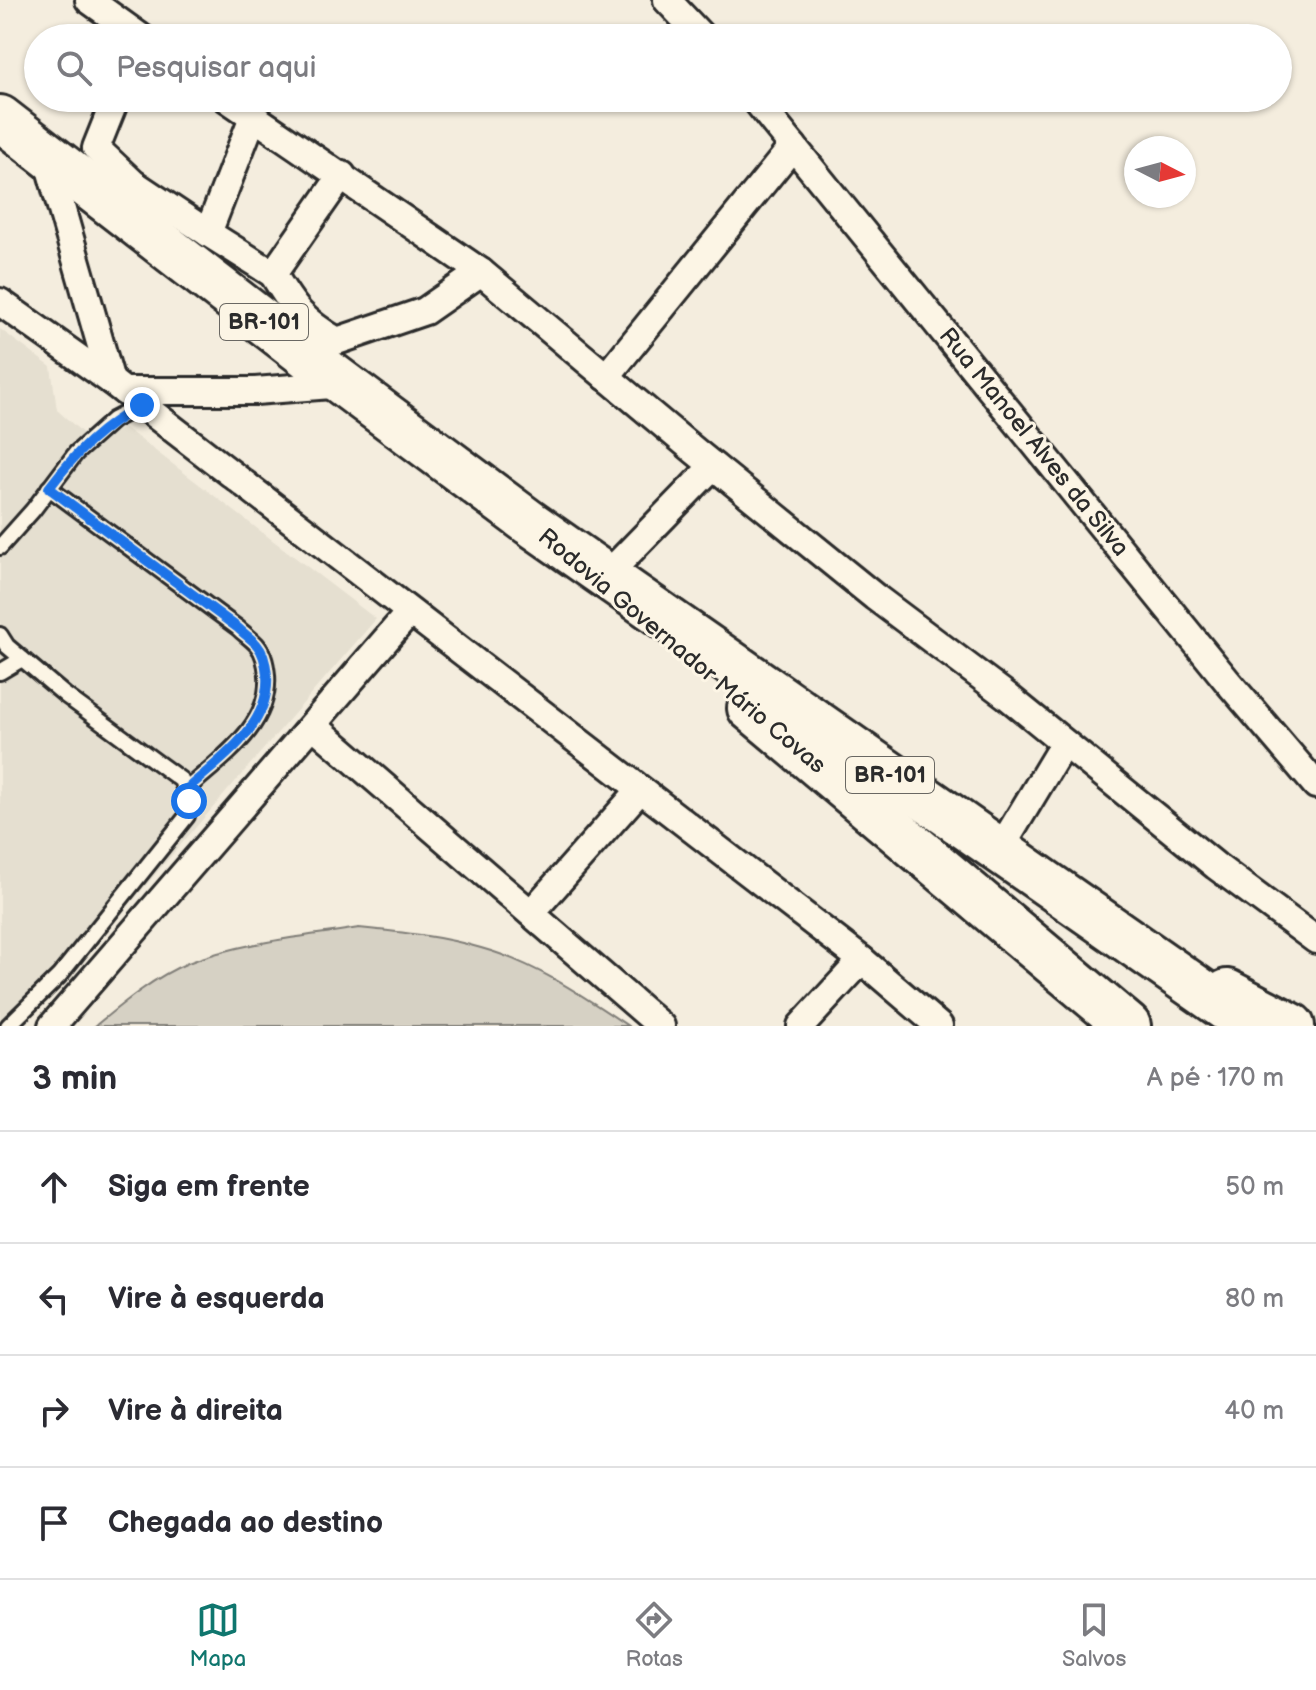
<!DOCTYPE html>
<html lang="pt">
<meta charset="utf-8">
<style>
:root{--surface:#fff;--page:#f7f7f7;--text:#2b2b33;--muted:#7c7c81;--line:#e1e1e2;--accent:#0f766e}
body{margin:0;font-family:"Balsamiq Sans",sans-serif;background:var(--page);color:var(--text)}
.compass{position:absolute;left:1124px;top:136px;width:72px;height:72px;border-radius:50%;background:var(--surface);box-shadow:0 2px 6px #0004;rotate:96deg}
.stop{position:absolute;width:24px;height:24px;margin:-18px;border:6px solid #1a73e8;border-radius:50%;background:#fff}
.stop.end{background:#1a73e8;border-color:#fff;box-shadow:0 2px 8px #0008}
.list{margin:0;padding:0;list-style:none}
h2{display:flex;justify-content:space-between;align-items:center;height:104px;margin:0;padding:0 32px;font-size:34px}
h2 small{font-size:26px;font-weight:400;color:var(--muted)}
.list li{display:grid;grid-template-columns:52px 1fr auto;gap:24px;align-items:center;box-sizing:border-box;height:112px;padding:0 32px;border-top:2px solid var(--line)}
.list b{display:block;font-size:30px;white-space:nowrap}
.list em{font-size:26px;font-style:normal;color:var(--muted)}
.icon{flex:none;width:44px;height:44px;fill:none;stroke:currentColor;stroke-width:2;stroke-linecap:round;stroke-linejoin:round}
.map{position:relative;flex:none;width:1316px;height:1026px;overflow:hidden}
.search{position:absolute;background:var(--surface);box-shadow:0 2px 6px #0004;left:24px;right:24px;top:24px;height:88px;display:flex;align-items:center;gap:20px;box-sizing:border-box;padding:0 28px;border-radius:44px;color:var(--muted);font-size:30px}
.sheet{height:552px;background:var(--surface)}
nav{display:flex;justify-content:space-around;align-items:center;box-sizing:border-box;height:112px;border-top:2px solid var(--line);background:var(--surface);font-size:22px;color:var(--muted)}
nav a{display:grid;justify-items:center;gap:4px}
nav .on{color:var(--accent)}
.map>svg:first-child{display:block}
.built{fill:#e5dfd0}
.pitch{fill:#d6d1c4;stroke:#807e78;stroke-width:2}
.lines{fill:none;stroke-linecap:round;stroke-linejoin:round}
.lane-casing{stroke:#2b2b2b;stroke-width:20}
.street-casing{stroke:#2b2b2b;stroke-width:32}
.highway-casing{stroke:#2b2b2b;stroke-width:50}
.lane{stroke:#fcf5e5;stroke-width:14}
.street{stroke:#fcf5e5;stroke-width:26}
.highway{stroke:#fcf5e5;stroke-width:44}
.route{stroke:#1a73e8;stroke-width:10}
.labels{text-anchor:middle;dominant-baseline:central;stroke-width:6;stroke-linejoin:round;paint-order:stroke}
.shield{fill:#fcf5e5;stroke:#6a6863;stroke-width:2}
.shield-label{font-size:22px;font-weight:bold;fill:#2b2b2b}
.street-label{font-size:24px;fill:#2b2b2b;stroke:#fcf5e5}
</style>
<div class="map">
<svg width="1316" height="1026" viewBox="0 0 1316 1026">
<rect width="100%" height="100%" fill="#f4edde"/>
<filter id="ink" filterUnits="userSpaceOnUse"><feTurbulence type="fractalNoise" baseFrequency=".0125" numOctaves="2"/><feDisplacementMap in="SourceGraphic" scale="16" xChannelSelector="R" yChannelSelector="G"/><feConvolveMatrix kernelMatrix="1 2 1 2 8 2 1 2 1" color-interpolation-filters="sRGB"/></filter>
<g filter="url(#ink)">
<!-- built -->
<path class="built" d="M0,329L51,367L57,410L95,444L124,427L376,619L24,1026H0Z"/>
<!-- pitch -->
<path class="pitch" d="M359,928C401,932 441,936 481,948C535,963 582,995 628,1026H95C123,1003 154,977 188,963C242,942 302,937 359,928Z"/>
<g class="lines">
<!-- lane casing -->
<g class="lane-casing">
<g id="lane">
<path d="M49,488L238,628C244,634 252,639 257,645C264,653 266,664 267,675C271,726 221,758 187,789"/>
<path d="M0,547L33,510L76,453L113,420L142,405"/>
<path d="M0,635L7,646L65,695L181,780L189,801L187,816L59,976L8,1026"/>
<path d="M0,672L22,659"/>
</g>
</g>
<!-- street casing -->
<g class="street-casing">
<g id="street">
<path d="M89,0L142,38"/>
<path d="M667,0L703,38"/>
<path d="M116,98L96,148L133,183L208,233"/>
<path d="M226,98L481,272L695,451L875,597L1007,696L1216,866L1316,940"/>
<path d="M754,98L1228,682L1316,785"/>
<path d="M253,117L208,233L273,274L342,175"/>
<path d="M47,158L111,381"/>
<path d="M273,274C294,309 302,320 337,341L425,311L481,272"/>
<path d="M0,302L111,381L862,960L939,1026"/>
<path d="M606,377L793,146"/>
<path d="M124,391H255L344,384"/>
<path d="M606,576L713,466"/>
<path d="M313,725L661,1026"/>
<path d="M999,851L1064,743"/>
<path d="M531,913L640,790"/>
<path d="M52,1026L409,613"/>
<path d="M801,1026L862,960"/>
</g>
</g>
<!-- highway casing -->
<g class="highway-casing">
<g id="highway">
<path d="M0,118L329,373L530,523L1251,1026"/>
<path d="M750,708L1128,1026"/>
<path d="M1227,992L1292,1026"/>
</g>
</g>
<!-- lane -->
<use href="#lane" class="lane"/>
<!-- street -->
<use href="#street" class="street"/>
<!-- highway -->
<use href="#highway" class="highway"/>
</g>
</g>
<g class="lines" filter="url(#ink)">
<!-- route -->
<path class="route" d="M142,405C101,427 77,451 49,488L238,628C244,634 252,639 257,645C264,653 266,664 267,675C271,726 221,758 187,789L189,801"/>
</g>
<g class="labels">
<!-- shield labels -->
<g class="shield">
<rect x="220" y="304" width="88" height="36" rx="6"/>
<rect x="846" y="757" width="88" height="36" rx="6"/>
</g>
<g class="shield-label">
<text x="264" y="322">BR-101</text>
<text x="890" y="775">BR-101</text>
</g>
<!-- street labels -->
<g class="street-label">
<text transform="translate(1034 442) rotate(51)">Rua Manoel Alves da Silva</text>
<text transform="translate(682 651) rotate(40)">Rodovia Governador Mário Covas</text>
</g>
</g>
</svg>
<svg class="compass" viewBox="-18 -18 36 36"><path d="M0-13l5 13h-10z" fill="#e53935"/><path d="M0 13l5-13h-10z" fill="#7c7c81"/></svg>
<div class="stop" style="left:189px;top:801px"></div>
<div class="stop end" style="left:142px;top:405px"></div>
<div class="search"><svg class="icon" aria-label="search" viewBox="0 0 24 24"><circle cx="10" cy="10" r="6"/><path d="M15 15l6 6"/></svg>Pesquisar aqui</div>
</div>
<section class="sheet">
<h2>3 min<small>A pé · 170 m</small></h2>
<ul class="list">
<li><svg class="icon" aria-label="ahead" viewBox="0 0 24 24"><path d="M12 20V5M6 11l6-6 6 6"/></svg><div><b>Siga em frente</b></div><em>50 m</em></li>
<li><svg class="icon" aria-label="left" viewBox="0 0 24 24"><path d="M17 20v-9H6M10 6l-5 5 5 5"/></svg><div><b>Vire à esquerda</b></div><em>80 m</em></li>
<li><svg class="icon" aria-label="right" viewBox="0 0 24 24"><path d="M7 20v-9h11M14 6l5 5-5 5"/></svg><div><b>Vire à direita</b></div><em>40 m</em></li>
<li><svg class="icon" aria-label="arrive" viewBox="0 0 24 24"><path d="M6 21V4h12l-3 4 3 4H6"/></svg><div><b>Chegada ao destino</b></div></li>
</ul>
</section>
<nav>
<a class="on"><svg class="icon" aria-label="map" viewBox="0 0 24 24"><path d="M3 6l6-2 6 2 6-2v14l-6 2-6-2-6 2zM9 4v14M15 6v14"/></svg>Mapa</a>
<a><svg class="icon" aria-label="directions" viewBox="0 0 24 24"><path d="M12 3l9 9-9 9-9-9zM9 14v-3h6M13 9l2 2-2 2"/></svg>Rotas</a>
<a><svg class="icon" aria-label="saved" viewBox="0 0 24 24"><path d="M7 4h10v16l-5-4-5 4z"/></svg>Salvos</a>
</nav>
